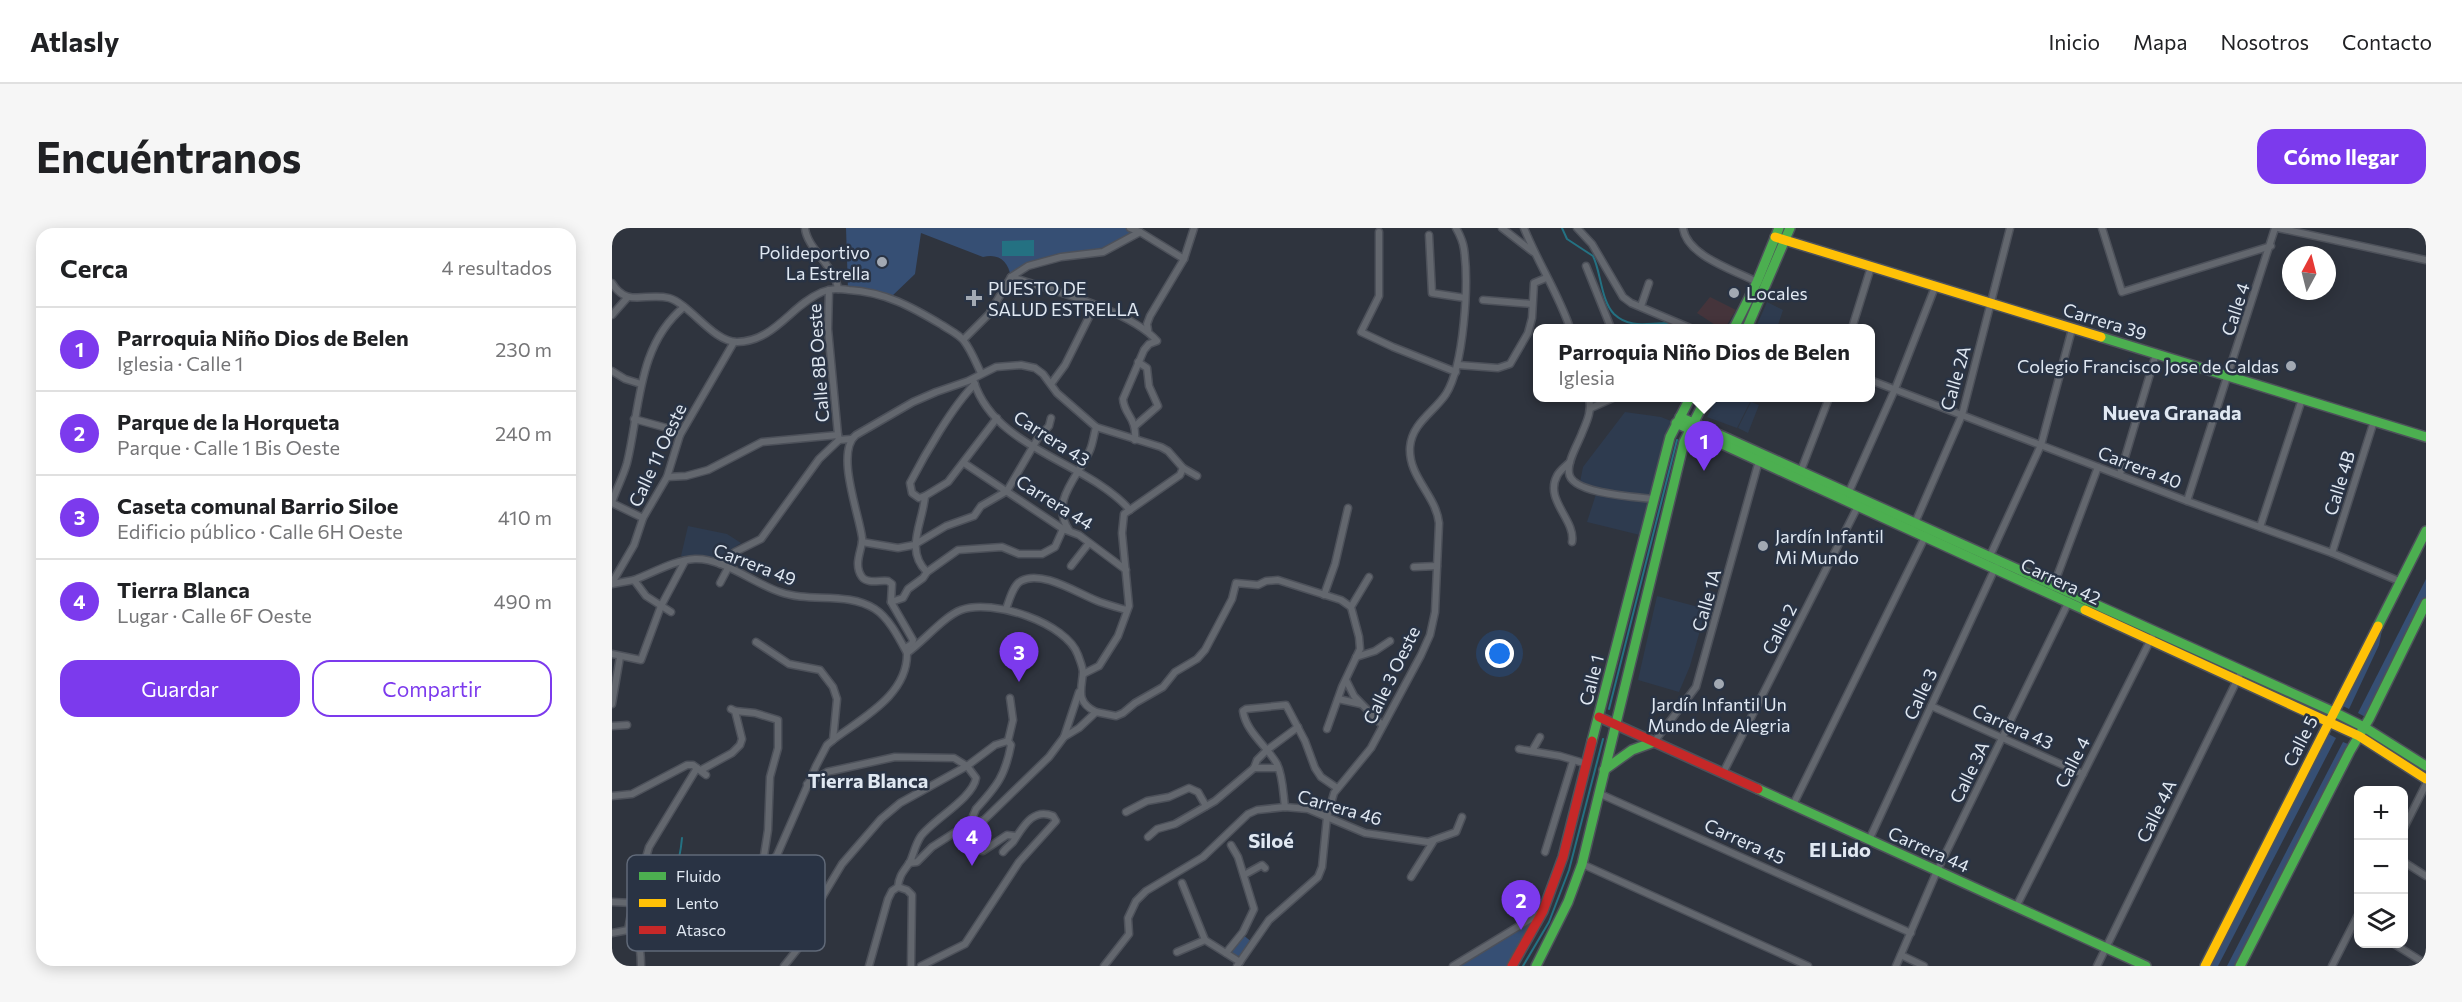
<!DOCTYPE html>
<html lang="es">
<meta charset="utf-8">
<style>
:root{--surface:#fff;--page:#f6f6f6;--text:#202124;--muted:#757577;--line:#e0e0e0;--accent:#7c3aed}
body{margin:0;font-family:Commissioner,sans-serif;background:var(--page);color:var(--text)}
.controls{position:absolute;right:18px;bottom:18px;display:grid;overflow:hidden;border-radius:12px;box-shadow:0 3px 15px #0003}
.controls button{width:54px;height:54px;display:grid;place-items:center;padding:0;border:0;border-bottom:2px solid var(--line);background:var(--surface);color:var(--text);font:30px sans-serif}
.compass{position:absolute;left:1670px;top:18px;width:54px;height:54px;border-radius:50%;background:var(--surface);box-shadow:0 3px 15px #0003;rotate:7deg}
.you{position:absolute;left:888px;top:426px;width:21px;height:21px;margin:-15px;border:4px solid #fff;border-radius:50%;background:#1a73e8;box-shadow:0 0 0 9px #1a73e833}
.badge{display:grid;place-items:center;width:39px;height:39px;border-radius:50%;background:var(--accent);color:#fff;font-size:20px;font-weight:700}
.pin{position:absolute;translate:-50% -50px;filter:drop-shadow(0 2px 3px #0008)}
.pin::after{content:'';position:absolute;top:32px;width:21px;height:18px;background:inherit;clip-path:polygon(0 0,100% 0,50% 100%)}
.popup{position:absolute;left:921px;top:96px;width:342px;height:78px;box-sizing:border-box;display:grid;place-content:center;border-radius:12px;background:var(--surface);filter:drop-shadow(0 2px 4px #0005);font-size:20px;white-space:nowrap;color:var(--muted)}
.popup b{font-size:22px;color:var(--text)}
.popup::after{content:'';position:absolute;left:50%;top:100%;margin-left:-12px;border:12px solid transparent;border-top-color:var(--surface)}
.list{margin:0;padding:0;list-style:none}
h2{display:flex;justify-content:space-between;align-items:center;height:78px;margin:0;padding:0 24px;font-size:26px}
h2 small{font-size:20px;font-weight:400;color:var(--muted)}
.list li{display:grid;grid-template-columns:39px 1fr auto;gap:18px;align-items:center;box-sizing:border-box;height:84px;padding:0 24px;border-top:2px solid var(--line)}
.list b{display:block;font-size:22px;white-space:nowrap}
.list p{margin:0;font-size:20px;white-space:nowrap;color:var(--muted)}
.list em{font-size:20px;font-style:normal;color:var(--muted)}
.actions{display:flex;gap:12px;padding:18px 24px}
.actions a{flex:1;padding:14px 0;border:2px solid var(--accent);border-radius:18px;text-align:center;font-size:21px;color:var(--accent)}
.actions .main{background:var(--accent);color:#fff}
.icon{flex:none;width:33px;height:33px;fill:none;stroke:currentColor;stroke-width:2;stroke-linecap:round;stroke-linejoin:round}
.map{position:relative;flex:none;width:1814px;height:738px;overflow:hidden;border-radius:18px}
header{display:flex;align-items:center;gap:36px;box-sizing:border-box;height:84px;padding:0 30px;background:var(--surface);border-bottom:2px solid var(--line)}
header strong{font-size:28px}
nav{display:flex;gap:33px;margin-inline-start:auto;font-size:21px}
.intro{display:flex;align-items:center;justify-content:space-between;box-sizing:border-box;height:144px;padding:0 36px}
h1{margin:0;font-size:42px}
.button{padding:15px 27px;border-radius:18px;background:var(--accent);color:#fff;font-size:21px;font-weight:700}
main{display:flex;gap:36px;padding:0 36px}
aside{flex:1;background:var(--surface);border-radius:18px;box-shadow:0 3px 15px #0003}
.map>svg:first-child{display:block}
.built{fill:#2e3b4f}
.medical{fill:#45343b}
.green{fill:#364f74}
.water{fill:#247182}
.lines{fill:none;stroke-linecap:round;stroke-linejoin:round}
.stream{stroke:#247182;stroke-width:2}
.street-casing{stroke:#4d515a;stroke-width:9}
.fast-casing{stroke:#4d515a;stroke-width:12}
.slow-casing{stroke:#4d515a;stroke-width:12}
.jam-casing{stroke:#4d515a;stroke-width:12}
.street{stroke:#63676e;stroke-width:6}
.fast{stroke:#4caf50;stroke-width:9}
.slow{stroke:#ffc107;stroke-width:9}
.jam{stroke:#c62828;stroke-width:9}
.poi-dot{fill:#a2a9b3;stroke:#293344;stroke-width:2}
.labels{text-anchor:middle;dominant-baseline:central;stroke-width:5;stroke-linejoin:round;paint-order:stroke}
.poi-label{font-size:18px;fill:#e0e8f2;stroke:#293344;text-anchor:start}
.street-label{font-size:18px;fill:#e0e8f2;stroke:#293344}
.neighbourhood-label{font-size:20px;font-weight:bold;fill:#e0e8f2;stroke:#293344}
.key{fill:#293344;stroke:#606978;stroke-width:1.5}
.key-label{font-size:16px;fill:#e0e8f2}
</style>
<header>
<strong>Atlasly</strong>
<nav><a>Inicio</a><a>Mapa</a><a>Nosotros</a><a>Contacto</a></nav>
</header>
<div class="intro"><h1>Encuéntranos</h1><a class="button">Cómo llegar</a></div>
<main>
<aside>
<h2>Cerca<small>4 resultados</small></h2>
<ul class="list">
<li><span class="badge">1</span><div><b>Parroquia Niño Dios de Belen</b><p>Iglesia · Calle 1</p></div><em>230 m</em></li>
<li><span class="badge">2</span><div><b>Parque de la Horqueta</b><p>Parque · Calle 1 Bis Oeste</p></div><em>240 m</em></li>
<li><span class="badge">3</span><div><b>Caseta comunal Barrio Siloe</b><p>Edificio público · Calle 6H Oeste</p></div><em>410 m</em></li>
<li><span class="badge">4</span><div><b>Tierra Blanca</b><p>Lugar · Calle 6F Oeste</p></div><em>490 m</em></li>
</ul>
<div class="actions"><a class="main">Guardar</a><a>Compartir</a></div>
</aside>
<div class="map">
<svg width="1814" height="738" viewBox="0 0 1814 738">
<rect width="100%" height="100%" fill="#2f343e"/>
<!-- built -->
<g class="built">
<path d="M1155,74L1171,82L1165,100L1144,99Z"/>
<path d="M1105,170H1129L1138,174L1125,200L1095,189Z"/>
<path d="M1139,174L1147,177L1136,205L1126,200Z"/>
<path d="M1013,184L1049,189L1064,195L1032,308L975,294L985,263L967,259L971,239Z"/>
<path d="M76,298L115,306L129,315L104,331L69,328Z"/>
<path d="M1045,368L1094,381L1078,438L1067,464L1026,452Z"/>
</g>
<!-- medical -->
<path class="medical" d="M1098,69L1124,82L1113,100H1108L1085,85Z"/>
<!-- green -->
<g class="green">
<path d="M234,0H518L528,4L491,24L416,38L399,49C396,34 388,25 371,29L309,5L303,46L279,69L236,62Z"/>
<path d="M1814,351V375L1757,491L1746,485Z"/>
<path d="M1774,382L1767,417L1737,481L1727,476Z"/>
<path d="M1711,503L1724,510L1606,738H1593Z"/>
<path d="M1731,514L1741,518L1628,738H1615Z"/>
<path d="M931,683L900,738H841Z"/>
<path d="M630,706L641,715L628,734L614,725Z"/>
</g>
<!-- water -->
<path class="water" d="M422,12V28H390V13Z"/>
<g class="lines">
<!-- stream -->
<g class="stream">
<path d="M950,0L955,11L981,28C989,44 989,73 1002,86C1024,107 1051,87 1070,100"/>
<path d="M997,481L1065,212"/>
<path d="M31,719C46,678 66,656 70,610"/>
<path d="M911,738L937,694L957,642L991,511"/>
</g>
<!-- street casing -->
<g class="street-casing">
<g id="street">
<path d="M193,0C195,21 223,38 226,61"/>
<path d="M518,0L528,4L572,31"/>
<path d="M890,0L921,24"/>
<path d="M912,0C926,35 946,65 958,100"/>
<path d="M965,0L980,16L1011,69L1019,75L1078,100"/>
<path d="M1071,0C1075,28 1122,42 1145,54"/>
<path d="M1490,0L1510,64L1659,18"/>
<path d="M1666,0L1814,32"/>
<path d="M767,4V68L749,104L781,119L844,144"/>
<path d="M817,7L820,65L853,70"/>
<path d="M974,38L999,100"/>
<path d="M399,49C439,62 518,82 545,113L537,116L532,122L511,171C512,187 525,189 523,212"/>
<path d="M0,55C15,80 34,64 57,70C78,76 101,114 125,114C163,113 178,78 210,64C219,60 228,61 237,62C273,64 300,79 330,97C337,102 347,106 352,113C359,122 364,135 369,145"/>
<path d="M217,62L216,101L226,207"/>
<path d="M871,72L920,76"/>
<path d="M1029,78L1037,55"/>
<path d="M0,87L15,70"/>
<path d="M1240,100L1259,39"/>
<path d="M536,102L535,96L538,88L572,31L582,0"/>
<path d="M352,111L377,86L399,49L416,38L449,29L491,24L528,4"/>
<path d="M846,137L886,140L898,136L916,105L920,90L922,55L934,50"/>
<path d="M0,143L13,151L29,156"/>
<path d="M1258,152L1575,273L1720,325L1787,353"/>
<path d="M362,154C384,222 475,233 518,282"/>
<path d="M439,156L453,137L483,77"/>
<path d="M977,170C980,183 975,193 970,205C966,216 955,233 957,245C959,266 1024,269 1042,271"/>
<path d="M979,180L1001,170"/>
<path d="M22,191L55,200L68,207"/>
<path d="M523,198L546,178L537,158L535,140L526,134"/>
<path d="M958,234C954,238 947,243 945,248C932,272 964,292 960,314"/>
<path d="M352,235L451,301L467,307L514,342"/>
<path d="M1188,245L1217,170"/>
<path d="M1508,246L1544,126"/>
<path d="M55,249L74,248L96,242L150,214L226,207L227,212L239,211"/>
<path d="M1236,266L1283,161L1323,59"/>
<path d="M313,268L336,254L385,190"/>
<path d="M1575,273L1663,0"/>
<path d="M0,274C4,262 11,249 15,235C28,182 25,117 72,79"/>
<path d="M0,275L31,290"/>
<path d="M1302,297L1350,187L1398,0"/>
<path d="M1648,299L1690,171"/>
<path d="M457,302C437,273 467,248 478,222C481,215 482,206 484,199"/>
<path d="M250,314L286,320L302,317L334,298L362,288L369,278L395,263L426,210L437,198L439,190"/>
<path d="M1720,325L1762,193"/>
<path d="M1377,330L1429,217L1460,101"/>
<path d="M108,336L123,324L149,311L207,231L227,212"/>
<path d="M459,338L477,315"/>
<path d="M802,339L825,338"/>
<path d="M315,344L346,322L390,319L407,326H430L443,319L451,301"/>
<path d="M22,352C41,345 62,332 83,331C111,330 141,355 168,364C198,375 235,363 263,381C277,390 287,410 295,425C296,467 250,490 221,512"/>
<path d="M0,355L22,317L31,290L55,249L68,207L122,114"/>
<path d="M108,355L116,340"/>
<path d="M0,356L22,352L34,368L59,384"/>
<path d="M1441,359L1486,239"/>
<path d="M712,367L723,336L736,280"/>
<path d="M279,374L291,370L296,361L311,350L315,344C292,322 311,295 313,268L307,270L300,265L298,255C312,228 341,177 363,156"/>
<path d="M394,381C397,373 401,357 409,353C430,341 468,367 488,374C497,377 506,380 515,382"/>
<path d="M293,420L300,416L301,412L279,374L280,356L276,353C268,352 255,356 250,349C240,335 252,319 250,309C247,286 223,224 244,207L301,174L324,164L356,153L384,139L409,137L423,140L431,146L445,165L484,199L549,219L556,223L571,240L585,248"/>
<path d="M295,425C312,413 331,389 349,382C380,370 455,395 466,427C468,433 471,439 471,445C469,463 464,474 484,484"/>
<path d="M0,426L29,432L49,378L73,333"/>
<path d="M744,429L763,423L778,413"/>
<path d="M471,446L487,438L506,408L517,378L510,305L512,286L568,247L571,240"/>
<path d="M734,452L742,468L770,497"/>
<path d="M726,471L749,476"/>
<path d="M0,476L8,429"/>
<path d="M1319,478L1471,546"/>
<path d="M123,483L143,485L166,492V520L158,549L156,602L151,634L158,638"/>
<path d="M0,498L15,497"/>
<path d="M715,501L730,459L748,421L747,409L739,379L757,349"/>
<path d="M452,509L467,500L484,484L504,488L511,485L523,475L551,459L563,444L585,431L593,422L620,371L624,355L646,357L654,353L666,352L729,372L739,379"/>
<path d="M1042,514L1084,459L1148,229"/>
<path d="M907,521L948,528L975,536"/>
<path d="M920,523L928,509"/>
<path d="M642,540H666"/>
<path d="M89,542L120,525L128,517L130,511L123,483L119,481"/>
<path d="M1111,545L1247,276"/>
<path d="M195,556L215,544L283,529L342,530L355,538L364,550C361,570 322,591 309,608C303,617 302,625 298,634C292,643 287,647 286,659L280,663L276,671L257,738"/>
<path d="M986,565L1299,705"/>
<path d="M0,568L20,566L75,537H81L94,547"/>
<path d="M1181,577L1314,307"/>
<path d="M673,579C671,565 671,548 665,536C655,518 634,504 631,483L634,481L674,477L693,513L703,540L709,549L725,560"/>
<path d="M514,584L535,573L557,569L577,560L586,564L594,578"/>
<path d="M372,592L366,612V622L371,623L395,607L403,608"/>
<path d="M364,595L361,588L364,581C385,558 393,548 399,517L396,513L401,492L398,470"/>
<path d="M1792,600L1814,556"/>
<path d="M536,609L545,601L563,596L603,573L642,540L645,532L655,522L686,499"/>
<path d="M1257,612L1384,338"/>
<path d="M933,624L961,533"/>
<path d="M1792,634L1814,648"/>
<path d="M297,635L305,634L320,619L342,605L372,592L437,529L452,509L467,464"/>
<path d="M970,636L1196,738"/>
<path d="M632,647L650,637L653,640"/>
<path d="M799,649L821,614"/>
<path d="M142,655L165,627L204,538L215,517L221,512L225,471L221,459L208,442L177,436L144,414"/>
<path d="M570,655L593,712L628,734"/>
<path d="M286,659L295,662L300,667L299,738"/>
<path d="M0,674L21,675L16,702L0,705"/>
<path d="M1404,679L1540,409"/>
<path d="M1782,716L1814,736"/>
<path d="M565,724L593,712"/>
<path d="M614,725L631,704L642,681L626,629L619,617"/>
<path d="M1289,727L1312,738"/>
<path d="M29,738C29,724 27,712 24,699C23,690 25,682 21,675L37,619L85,540"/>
<path d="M172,738L200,703L206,676L230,636L269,591L288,575L355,538L383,517L396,513"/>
<path d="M309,738L353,716L407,634L444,593L441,588C420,579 410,601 401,614C398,617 394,620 391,624"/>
<path d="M492,738L517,706L516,690L524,673L534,663L591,629L636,586L645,582L673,579L696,581L753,605L816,614L844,604L850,589"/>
<path d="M625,738L657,692L706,649L710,639L715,589L722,565L759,520L809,427L818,407L823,384L827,295C824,267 796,249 798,219C800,195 822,184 834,166C852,137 857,56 852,21C851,14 848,7 844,0"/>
<path d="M841,738L930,684"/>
<path d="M1284,738L1325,643L1457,373"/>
<path d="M1485,738L1630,442"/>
<path d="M1720,738L1746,687"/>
</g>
</g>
<!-- fast casing -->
<g class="fast-casing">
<g id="fast">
<path d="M1122,100L1145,54L1167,0"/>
<path d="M1135,100L1178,0"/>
<path d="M1489,109L1814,209"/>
<path d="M1068,189L1722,484L1752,499L1814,538"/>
<path d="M1064,195L1473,382"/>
<path d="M1766,398L1814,303"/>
<path d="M980,513L1058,209L1078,170"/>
<path d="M992,542L1020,522L1042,514"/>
<path d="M1146,561L1534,738"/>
<path d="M924,738L956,674L970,636L1072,214L1094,170"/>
<path d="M1628,738L1738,523L1757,491L1814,375"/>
</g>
</g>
<!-- slow casing -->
<g class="slow-casing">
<g id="slow">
<path d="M1163,9L1489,109"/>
<path d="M1473,382L1747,508L1814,551"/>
<path d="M1593,738L1766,398"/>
</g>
</g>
<!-- jam casing -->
<g class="jam-casing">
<g id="jam">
<path d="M987,489L1146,561"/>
<path d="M900,738L931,683L951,629L980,513"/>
</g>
</g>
<!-- street -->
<use href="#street" class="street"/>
<!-- fast -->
<use href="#fast" class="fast"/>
<!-- slow -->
<use href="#slow" class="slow"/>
<!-- jam -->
<use href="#jam" class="jam"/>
</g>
<!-- markers -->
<g class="poi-dot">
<circle cx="270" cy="34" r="6"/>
<circle cx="1122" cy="65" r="6"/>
<path d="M359 61h6v6h6v6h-6v6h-6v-6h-6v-6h6z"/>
<circle cx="1679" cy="138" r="6"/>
<circle cx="1151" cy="318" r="6"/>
<circle cx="1107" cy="456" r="6"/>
</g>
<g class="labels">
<!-- poi labels -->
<g class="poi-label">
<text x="258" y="24" text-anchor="end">Polideportivo<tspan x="258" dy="21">La Estrella</tspan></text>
<text x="376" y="60">PUESTO DE<tspan x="376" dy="21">SALUD ESTRELLA</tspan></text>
<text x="1134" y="65">Locales</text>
<text x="1667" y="138" text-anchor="end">Colegio Francisco Jose de Caldas</text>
<text x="1163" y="308">Jardín Infantil<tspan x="1163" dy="21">Mi Mundo</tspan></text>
<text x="1107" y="476" text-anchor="middle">Jardín Infantil Un<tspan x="1107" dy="21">Mundo de Alegria</tspan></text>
</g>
<!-- street labels -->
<g class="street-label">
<text transform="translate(1623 81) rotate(-72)">Calle 4</text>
<text transform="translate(1493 93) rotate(17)">Carrera 39</text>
<text transform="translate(206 135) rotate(-94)">Calle 8B Oeste</text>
<text transform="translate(1343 150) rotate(-74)">Calle 2A</text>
<text transform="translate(440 210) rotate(33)">Carrera 43</text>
<text transform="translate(45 227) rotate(-65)">Calle 11 Oeste</text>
<text transform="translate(1528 239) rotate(21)">Carrera 40</text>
<text transform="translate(1727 255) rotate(-73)">Calle 4B</text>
<text transform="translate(443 274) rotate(32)">Carrera 44</text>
<text transform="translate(143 336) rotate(21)">Carrera 49</text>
<text transform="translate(1449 353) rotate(25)">Carrera 42</text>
<text transform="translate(1094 372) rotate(-74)">Calle 1A</text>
<text transform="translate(1167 401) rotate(-63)">Calle 2</text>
<text transform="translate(779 447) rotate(-64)">Calle 3 Oeste</text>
<text transform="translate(979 452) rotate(-76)">Calle 1</text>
<text transform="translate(1308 466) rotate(-65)">Calle 3</text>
<text transform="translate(1401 498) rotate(24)">Carrera 43</text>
<text transform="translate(1688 513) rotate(-63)">Calle 5</text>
<text transform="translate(1460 534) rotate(-63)">Calle 4</text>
<text transform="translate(1357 544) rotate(-64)">Calle 3A</text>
<text transform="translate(728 579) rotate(16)">Carrera 46</text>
<text transform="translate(1544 583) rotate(-64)">Calle 4A</text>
<text transform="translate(1133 613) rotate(24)">Carrera 45</text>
<text transform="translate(1317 621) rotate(24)">Carrera 44</text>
</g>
<!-- neighbourhood labels -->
<g class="neighbourhood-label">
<text x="1560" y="184">Nueva Granada</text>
<text x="256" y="552">Tierra Blanca</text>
<text x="659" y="612">Siloé</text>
<text x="1228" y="621">El Lido</text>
</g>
</g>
<!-- legend -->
<rect x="15" y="627" width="198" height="96" rx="9" class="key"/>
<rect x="27" y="644" width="27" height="8" fill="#4caf50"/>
<rect x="27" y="671" width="27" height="8" fill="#ffc107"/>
<rect x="27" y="698" width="27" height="8" fill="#c62828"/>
<g class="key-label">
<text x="64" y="654">Fluido</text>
<text x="64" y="681">Lento</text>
<text x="64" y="708">Atasco</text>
</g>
</svg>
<div class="controls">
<button>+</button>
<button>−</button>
<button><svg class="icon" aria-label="layers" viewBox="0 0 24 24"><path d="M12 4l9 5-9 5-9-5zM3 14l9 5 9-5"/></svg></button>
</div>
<svg class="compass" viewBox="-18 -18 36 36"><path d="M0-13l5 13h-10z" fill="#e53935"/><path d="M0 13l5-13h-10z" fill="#757577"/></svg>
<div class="you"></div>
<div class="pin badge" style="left:1092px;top:243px">1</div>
<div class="popup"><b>Parroquia Niño Dios de Belen</b>Iglesia</div>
<div class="pin badge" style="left:909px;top:702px">2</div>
<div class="pin badge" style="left:407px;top:454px">3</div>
<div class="pin badge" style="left:360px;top:638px">4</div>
</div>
</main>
